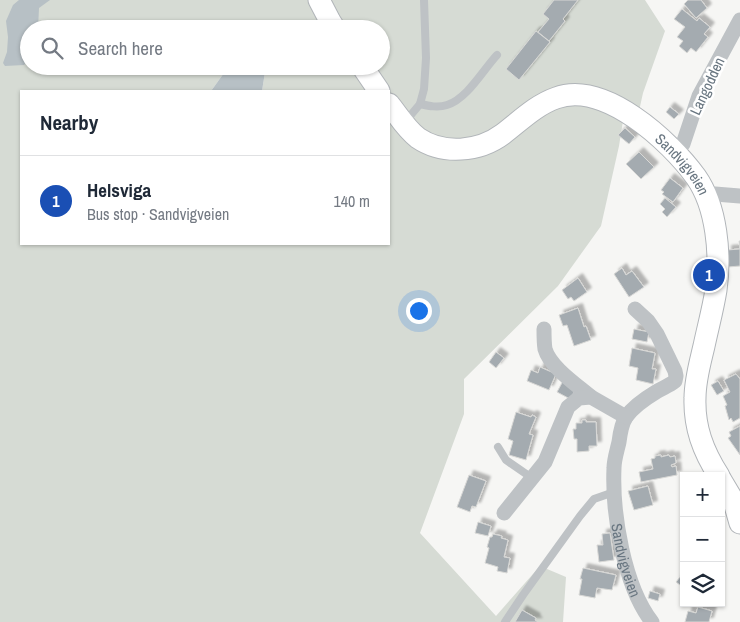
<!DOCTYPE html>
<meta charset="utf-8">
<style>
:root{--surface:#fff;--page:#f2f2f3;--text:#1f2937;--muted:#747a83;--line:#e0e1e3;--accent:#ce623c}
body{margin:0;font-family:"Archivo Narrow",sans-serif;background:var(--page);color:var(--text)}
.controls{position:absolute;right:15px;bottom:15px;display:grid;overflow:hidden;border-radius:0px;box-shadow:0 1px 4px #0004}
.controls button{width:45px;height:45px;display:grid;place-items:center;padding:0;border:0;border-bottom:1px solid var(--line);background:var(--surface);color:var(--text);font:25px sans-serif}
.you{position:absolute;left:418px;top:310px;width:18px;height:18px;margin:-12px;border:4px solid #fff;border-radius:50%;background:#1a73e8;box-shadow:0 0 0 8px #1a73e833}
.badge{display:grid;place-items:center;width:32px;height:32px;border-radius:50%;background:var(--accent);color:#fff;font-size:16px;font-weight:700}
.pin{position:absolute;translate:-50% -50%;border:2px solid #fff;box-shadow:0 1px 5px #0006}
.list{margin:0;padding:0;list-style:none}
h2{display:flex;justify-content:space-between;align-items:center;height:65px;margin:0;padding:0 20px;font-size:21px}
h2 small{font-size:16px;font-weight:400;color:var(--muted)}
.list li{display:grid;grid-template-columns:32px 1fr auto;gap:15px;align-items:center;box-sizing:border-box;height:90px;padding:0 20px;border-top:1px solid var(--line)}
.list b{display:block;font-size:19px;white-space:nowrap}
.list p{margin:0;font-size:16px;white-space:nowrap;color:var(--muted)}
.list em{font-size:16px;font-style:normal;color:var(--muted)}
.icon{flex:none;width:28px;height:28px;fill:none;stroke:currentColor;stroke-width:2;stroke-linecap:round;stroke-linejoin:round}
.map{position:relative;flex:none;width:740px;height:622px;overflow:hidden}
.search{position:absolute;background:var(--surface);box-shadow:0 1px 4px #0004;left:20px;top:20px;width:370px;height:55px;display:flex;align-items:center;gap:12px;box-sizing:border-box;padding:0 18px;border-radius:28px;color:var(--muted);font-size:19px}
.panel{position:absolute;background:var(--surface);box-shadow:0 1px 4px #0004;left:20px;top:90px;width:370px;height:155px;border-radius:0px}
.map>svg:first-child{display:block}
.green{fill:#d6dbd4;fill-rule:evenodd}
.water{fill:#b7c0c5}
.building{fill:#a4abb0;stroke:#d8d8d6;filter:url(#shadow)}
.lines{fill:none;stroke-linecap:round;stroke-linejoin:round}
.secondary-casing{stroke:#b1b5b9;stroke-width:23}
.lane{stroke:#bec2c5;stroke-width:8}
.street{stroke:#bec2c5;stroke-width:15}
.secondary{stroke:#fff;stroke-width:21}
.labels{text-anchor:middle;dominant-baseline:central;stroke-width:5;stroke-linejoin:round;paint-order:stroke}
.street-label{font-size:15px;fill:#697681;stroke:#fff}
</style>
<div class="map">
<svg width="740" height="622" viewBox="0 0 740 622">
<defs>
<filter id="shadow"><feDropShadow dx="4.5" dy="-4.5" stdDeviation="1" flood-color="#0004"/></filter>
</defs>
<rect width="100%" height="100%" fill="#f6f6f4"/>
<!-- green -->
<path class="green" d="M0,0H645L665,31L643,93L639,111L625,108L619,146L601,226L558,286L464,379V414L420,533L496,616L540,566L566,577L563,622H0ZM29,29H381V66H266L262,91H389V244H21V91H211L229,66H29Z"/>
<!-- water -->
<g class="water">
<path d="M19,0H50L39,8L38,29H29V59L24,65L5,66L3,63L7,52L8,37L6,21L13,5Z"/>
<path d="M229,66H266L262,91H211Z"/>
</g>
<!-- building -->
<g class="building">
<path d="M554,0H578L563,19L565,21L549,41L538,32L549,19L543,14Z"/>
<path d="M688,0H701L707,8L696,18L684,4Z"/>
<path d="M682,9L697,21L699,18L710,27L704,34L708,37L696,52L691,48L687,53L679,46L683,41L677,37L685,27L674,19Z"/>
<path d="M536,31L550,42L519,80L506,69Z"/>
<path d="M670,107L679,114L674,119L666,112Z"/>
<path d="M625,128L635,137L629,144L618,135Z"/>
<path d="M639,152L654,167L641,179L626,164Z"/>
<path d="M670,178L683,188L673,202L662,194L664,192L661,190Z"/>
<path d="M665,198L676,207L667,217L662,212L665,209L660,204Z"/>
<path d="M739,241H740V266L728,267L727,250L740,249Z"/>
<path d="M622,268L626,275L632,271L644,287L629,297L614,274Z"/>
<path d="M578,278L587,292L574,301L571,297L568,299L562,290Z"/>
<path d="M578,308L584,327L586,326L591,340L574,346L567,325L563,326L559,315Z"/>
<path d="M634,329L649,332L647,342L632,339Z"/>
<path d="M632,348L655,353L652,369H656L653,384L636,380L638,368L629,366Z"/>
<path d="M496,352L504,358L496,368L489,362Z"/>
<path d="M540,367L556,374L549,390L527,381L531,370L538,373Z"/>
<path d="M736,374L740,379V418L733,422L731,418L729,420L725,406L727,405L723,396L730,392L724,380Z"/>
<path d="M563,381L576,389L570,399L557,392Z"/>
<path d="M718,381L724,391L717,395L711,385Z"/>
<path d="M516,412L531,417L532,415L536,417L529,434L533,435L526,460L509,455L513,441L508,439Z"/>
<path d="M582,420H586V422H596L597,446H589V451L577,452V439H574L573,429H576V423H582Z"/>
<path d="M740,426V455L728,438L731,436L729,432Z"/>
<path d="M661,455V457L669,455L670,457L675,456L676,463L671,465L672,467L676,466L677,475L641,482L639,472L653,469L651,459L655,458V456Z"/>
<path d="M469,475L486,481L476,507L472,506L470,512L457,507Z"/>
<path d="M648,486L653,505L634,510L628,491Z"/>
<path d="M478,522L491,526L488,536L475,533Z"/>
<path d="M610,533L614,560L599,562L597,545H603L602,534Z"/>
<path d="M493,534L502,536L501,538L508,540L504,557L510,558L507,573L497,571L498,567L485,563L489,548L487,547L490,537H492Z"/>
<path d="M583,568L616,575L612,590L597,588L595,598L579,595L582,579H580Z"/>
<path d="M684,572V588L676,582Z"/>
<path d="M650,591L660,594L658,601L648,598Z"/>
<path d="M698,607L712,611L709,622H685L688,611L696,613Z"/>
<path d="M522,610L536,618L535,620L538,622H515Z"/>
</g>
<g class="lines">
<!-- secondary casing -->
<g class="secondary-casing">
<g id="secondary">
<path d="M319,0L330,21L335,29"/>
<path d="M362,66L379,91"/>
<path id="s2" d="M389,104C398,115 406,129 418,138C443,155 479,152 503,134C520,121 536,105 556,98C604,80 670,141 696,177C717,207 721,255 716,290C713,309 708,327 704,346C700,363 695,380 695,398C694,427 703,451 719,476"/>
<path d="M721,480L734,502L740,523"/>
</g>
</g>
<!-- lane -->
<g class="lane">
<path d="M420,104C429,106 438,108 447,105C467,99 483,70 497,55"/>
<path d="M405,122L420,104L424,89L426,58L424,0"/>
<path d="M498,447L506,460L532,478"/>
<path d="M505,622L523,595L580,516L594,499L614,492"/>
</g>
<!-- street -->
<g class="street">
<path d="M676,153L683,144L699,96L740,20"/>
<path d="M706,198L715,194L740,196"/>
<path id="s1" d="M635,309L648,321L657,334L675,371L676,376L675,381C669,386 662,388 656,392C646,398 633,407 626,417C622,423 620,434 619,442C617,451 614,460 614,468C612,514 624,586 652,622"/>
<path d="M544,329C544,336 544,343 545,349C550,367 577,385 591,397"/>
<path d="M504,513L545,462L568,407L579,398L591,397L626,417"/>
</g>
<!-- secondary -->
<use href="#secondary" class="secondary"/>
</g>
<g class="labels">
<!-- street labels -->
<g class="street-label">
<text transform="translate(707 86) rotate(-65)">Langodden</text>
<text stroke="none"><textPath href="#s2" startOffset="351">Sandvigveien</textPath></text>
<text stroke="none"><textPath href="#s1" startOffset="292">Sandvigveien</textPath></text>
</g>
</g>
</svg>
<div class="controls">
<button>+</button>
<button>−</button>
<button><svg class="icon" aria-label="layers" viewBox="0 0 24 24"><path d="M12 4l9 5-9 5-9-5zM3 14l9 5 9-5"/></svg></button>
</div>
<div class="you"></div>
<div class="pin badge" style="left:709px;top:275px;background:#1a4fb4">1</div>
<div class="search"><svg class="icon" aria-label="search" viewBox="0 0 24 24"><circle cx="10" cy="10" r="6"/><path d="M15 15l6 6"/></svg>Search here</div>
<section class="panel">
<h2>Nearby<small></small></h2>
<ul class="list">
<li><span class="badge" style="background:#1a4fb4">1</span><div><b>Helsviga</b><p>Bus stop · Sandvigveien</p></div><em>140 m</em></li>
</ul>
</section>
</div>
